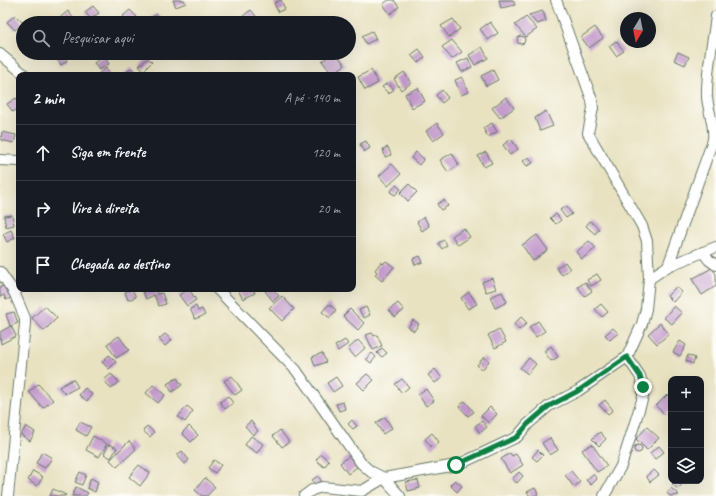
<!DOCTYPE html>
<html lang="pt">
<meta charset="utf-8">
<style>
:root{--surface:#171b24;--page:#242831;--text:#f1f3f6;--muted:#9ea1a6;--line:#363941}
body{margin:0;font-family:Caveat,sans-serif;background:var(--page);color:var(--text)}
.controls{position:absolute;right:12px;bottom:12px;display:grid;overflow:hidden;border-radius:8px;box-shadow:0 4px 16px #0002}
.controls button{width:36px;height:36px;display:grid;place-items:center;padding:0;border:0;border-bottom:1px solid var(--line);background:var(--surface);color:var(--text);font:20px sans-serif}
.compass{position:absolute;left:620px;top:12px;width:36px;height:36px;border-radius:50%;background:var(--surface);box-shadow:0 4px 16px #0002;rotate:190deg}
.stop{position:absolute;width:12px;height:12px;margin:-9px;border:3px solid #0b8043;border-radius:50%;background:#fff}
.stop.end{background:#0b8043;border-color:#fff;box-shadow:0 1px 4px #0008}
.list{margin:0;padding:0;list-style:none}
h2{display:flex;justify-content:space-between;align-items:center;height:52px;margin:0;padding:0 16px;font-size:17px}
h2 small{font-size:13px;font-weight:400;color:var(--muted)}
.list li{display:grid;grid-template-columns:26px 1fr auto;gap:12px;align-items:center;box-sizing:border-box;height:56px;padding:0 16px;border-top:1px solid var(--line)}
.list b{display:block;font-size:15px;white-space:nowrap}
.list em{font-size:13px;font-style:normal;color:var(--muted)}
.icon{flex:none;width:22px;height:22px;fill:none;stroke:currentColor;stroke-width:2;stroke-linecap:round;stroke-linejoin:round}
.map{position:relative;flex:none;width:716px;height:496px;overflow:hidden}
.search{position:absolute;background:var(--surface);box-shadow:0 4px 16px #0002;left:16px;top:16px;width:340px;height:44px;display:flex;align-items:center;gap:10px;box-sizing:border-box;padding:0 14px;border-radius:22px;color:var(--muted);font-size:15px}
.panel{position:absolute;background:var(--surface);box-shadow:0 4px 16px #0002;left:16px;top:72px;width:340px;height:220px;border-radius:8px}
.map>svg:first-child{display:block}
.building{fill:#c095c9}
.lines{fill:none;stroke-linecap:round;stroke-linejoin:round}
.minor-casing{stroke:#657765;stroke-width:12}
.minor{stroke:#fff;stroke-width:10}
.route{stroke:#0b8043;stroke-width:5}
</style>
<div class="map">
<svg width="716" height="496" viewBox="0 0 716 496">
<rect width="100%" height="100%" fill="#fdfcf7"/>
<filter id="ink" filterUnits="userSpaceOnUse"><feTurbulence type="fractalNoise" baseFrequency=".025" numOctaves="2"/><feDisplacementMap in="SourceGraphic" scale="8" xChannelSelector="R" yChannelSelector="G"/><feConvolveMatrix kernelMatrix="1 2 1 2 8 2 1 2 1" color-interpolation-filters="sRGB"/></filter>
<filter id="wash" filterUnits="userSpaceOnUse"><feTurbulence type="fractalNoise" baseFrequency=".012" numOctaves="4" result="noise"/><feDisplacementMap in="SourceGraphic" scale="16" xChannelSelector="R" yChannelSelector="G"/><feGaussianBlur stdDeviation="0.9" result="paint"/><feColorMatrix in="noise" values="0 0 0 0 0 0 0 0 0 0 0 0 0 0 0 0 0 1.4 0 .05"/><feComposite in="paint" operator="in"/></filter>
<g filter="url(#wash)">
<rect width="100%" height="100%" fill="#e8e2c1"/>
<g id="blocks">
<!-- building -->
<g class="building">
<path d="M173,0H184L186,3L176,7Z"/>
<path d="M281,0L285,9L278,12L274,3Z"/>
<path d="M389,0H394L399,7L390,14L383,4Z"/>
<path d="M499,0H513L515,5L501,8Z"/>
<path d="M93,6L99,13L91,19L85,12Z"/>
<path d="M130,10L137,17L131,23H130L123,16Z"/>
<path d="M251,10L258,19L252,23H241L239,19Z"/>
<path d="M68,11L77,23H58L56,21Z"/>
<path d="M543,11L546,21L537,24L529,15Z"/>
<path d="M157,14L163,23H153L150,18Z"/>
<path d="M15,15L23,23L15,30L7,22Z"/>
<path d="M526,17L537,29L526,37L515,25Z"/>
<path d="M453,19L460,29L449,37L441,26Z"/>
<path d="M490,22L498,33L488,40L480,29Z"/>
<path d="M595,27L603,38L589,48L581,37Z"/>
<path d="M372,31L376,39L366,44L362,36Z"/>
<circle cx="521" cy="40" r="4"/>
<path d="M452,40L462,52L452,59L442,47Z"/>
<path d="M616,41L624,51L616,56L609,46Z"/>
<path d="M482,47L488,58L475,65L469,55Z"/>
<path d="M419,49L425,57L418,63L411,55Z"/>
<path d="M678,52L689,57L685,65L674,60Z"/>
<path d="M58,53H63L67,61L61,65L55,55Z"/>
<path d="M273,53H286L276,59Z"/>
<path d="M333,53H336L345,65L332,74L322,61Z"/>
<path d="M104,56L109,64L99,70L94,63Z"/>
<path d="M148,58L152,62L143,71L139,66Z"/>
<path d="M468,58L472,67L462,72L457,63Z"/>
<path d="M106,68L111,75H97Z"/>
<path d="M131,68L138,75H123Z"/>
<path d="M371,70L378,83L365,90L358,77Z"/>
<path d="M493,70L498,80L486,86L481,76Z"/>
<path d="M404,72L411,83L401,90L394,79Z"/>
<path d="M462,77L468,92L461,95L455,80Z"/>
<path d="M387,83L394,89L389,94L382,87Z"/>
<path d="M418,88L425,101L412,108L405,94Z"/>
<path d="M442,90L448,98L442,103L436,95Z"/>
<path d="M506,97L514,108L500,118L492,108Z"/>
<path d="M16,98L19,102V108L13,112L7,104Z"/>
<path d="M546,111L553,126L540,131L535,118Z"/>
<path d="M437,123L444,133L433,141L426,131Z"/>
<path d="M492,123L497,132L488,137L483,128Z"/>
<path d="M2,132L16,135L14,143L1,140Z"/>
<path d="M511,139L518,149L510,155L503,145Z"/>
<path d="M366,141L370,148L364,152L360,144Z"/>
<path d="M388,147L391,155L385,157L383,149Z"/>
<path d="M416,152L424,159L419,165L411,158Z"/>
<path d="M486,152L492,163L484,167L478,156Z"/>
<path d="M452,153L459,165L448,172L440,160Z"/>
<path d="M529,157L533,163L527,166L523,161Z"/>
<path d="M392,164L401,174L388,186L379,176Z"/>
<path d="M409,184L417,192L408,201L400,193Z"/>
<path d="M396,185L401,189L395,195L390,192Z"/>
<path d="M444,200L448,206L441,210L437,204Z"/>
<path d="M566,206L572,214L566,218L560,210Z"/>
<path d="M556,214L561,220L556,224L550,218Z"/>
<path d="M12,215L14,225L6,227L4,216Z"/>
<path d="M424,217L429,226L422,231L417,222Z"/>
<path d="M590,221L599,229L595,234L586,226Z"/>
<path d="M464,228L470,237L458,245L452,236Z"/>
<path d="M11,230L15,238L7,242L3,234Z"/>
<path d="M537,235L548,250L533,261L522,245Z"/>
<path d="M444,240L447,245L442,249L438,243Z"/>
<path d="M589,241L596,248L582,259L576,252Z"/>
<path d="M420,256L423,262L415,265L413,259Z"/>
<path d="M386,261L394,267L382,281L375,275L377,272L375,270L381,262L383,264Z"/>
<path d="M565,262L570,269L562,275L556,268Z"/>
<path d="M712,268L716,274V286L702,295L692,279Z"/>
<path d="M597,274L601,280L591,286L587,280Z"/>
<path d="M492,278L496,289L486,292L482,282Z"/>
<path d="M585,282L592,291L585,296L578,287Z"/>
<path d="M8,284L13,297L6,300L4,295L0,297V287Z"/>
<path d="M676,287L682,292L673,302L667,296Z"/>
<path d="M132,289L136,297L128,300L125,292Z"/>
<path d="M142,289H155L157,294L162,293L166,304L159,306L154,295L146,299Z"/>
<path d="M189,289L196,300L187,306L179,295Z"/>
<path d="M240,289H253L255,293L243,299L238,290Z"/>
<path d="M267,289H273L279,296L273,301L265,291Z"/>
<path d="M469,292L477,304L468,309L461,298Z"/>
<path d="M502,292L507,302L495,308L490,297Z"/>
<path d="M282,296L294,309L282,321L269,308Z"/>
<path d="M398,303L404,310L395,317L389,310Z"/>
<path d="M329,304L336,310L330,318L322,312Z"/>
<path d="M601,304L608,312L602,317L595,309Z"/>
<path d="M45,306L57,318L44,331L32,318Z"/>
<path d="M196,306L198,311L202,309L205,315L195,319L190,309Z"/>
<path d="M674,306L682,313L672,324L664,318Z"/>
<path d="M366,307L370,315L364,318L359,310Z"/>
<path d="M350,309L364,323L358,330L343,316Z"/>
<path d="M14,312L18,323L10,326L6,314Z"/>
<path d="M521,317L527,323L519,330L514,324Z"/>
<path d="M413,320L419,324L414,331L408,327Z"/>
<path d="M538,321L545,331L536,337L529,327Z"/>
<path d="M660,323L669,334L657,344L648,334Z"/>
<path d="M11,326L16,336L1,344L0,332Z"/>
<path d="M613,328L618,333L610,340L605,335Z"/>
<path d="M499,329L506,342L495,348L488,335Z"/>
<path d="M372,333L374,336L377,335L382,346L373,350L366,335Z"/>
<path d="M165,334L172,340L165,346L159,339Z"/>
<path d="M119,336L129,350L116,358L107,344Z"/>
<path d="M345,340L348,344L338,351L335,346Z"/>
<path d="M358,340L365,348L355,357L348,349Z"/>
<path d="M680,341L686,345L680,356L673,352Z"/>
<path d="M551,346L558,357L551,361L544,351Z"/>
<path d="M382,348L387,353L382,357L377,353Z"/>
<path d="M322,353L326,362L315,366L312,357Z"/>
<path d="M372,353L376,357L371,363L366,359Z"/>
<path d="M109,355L116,362L109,369L102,362Z"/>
<path d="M688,355L695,358L693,364L686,361Z"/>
<path d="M484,357L489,361L482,370L477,365Z"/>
<path d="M529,358L536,364L528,374L520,368Z"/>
<path d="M435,369L442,378L435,383L428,375Z"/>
<path d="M111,374L119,382L111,389L104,380Z"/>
<path d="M367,374L374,380L364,390L357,383Z"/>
<path d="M232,376L242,390L235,395L224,381Z"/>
<path d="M336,377L342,386L333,392L327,383Z"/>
<path d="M177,378L182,385L172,392L167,384Z"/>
<path d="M73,379L78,387L65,394L59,387Z"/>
<path d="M402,379L409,387L402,393L395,384Z"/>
<path d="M38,384L53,400L43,408L29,392Z"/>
<path d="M153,385L165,395L158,403L146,393Z"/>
<path d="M85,388L92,394L87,401L79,395Z"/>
<path d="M426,389L434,401L426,406L418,394Z"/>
<path d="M667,395L671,399V410L665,415L656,406Z"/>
<path d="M228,396L233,403L225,409L220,402Z"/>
<path d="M605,400L613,410L608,414L599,405Z"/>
<path d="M465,401L474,412L468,416L459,406Z"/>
<path d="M343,402L345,409L339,411L336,404Z"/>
<path d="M187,406L193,411L185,422L178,417Z"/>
<path d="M490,407L497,414L489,423L481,416Z"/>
<path d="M385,417L392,428L383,434L376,423Z"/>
<path d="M352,420L357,426L353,429L348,424Z"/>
<path d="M251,421L258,431L253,435L245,426Z"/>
<path d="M482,421L487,427L480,433L475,426Z"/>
<path d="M80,422L91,427L86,436L76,430Z"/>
<path d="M26,426L35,432L30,441L21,435Z"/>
<path d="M147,426L154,432L150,437L143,431Z"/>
<path d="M189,426L198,435L191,442L182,433Z"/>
<path d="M647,427L659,438L647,450L636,439Z"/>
<path d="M280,430L289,442L282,447L273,436Z"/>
<path d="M600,432L606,439L599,446L592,439Z"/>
<path d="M432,433L439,442L432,448L425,439Z"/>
<path d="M93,436L107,444L99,457L86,450Z"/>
<path d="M251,436L263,444L257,453L245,445Z"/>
<path d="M550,438L558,450L550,455L542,443Z"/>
<path d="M129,441L136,449L117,467L110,460Z"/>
<path d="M109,444L117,448L111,458L104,454Z"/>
<path d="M592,444L607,466L597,472L582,450Z"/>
<circle cx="638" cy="449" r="4"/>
<path d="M659,446L664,452L655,459L650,453Z"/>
<path d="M538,450L543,455L537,461L532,457Z"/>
<path d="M182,451L189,460L185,464L177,455Z"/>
<path d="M42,452L52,458L45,468L36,463Z"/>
<path d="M510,453L512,456L516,454L523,465L510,473L501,459Z"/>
<path d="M321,454L329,461L324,467L316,460Z"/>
<path d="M349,456L357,467L348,474L340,463Z"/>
<path d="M214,460L221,465L215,473L208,468Z"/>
<path d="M139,465L150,473L140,486L129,477Z"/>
<path d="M654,470L659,475L650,482L646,476Z"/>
<path d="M33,471L43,477L37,486L28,480Z"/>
<path d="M571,471L580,482L574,487L565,475Z"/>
<path d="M80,472L86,475L82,485L75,482Z"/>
<path d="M519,472L523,476L517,483L512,479Z"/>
<path d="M593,474L597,479L591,485L586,480Z"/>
<path d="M318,476L322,482L316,486L312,480Z"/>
<path d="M91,478L98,482L95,492L87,488Z"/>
<path d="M205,478L215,487L207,496H202L195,490Z"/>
<path d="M418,480L420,488L408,491L406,482Z"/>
<path d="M455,480L462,486L457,492L450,485Z"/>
<path d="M675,481H678L682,484L678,489L672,484Z"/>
<path d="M76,487L88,493L86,496H72Z"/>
<path d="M535,488L538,494L535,496H530L527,492Z"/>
<path d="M671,488L679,495L670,496L667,493Z"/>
<path d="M53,489L66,495L65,496H50Z"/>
</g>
</g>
</g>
<g filter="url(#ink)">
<use href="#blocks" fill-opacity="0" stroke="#657765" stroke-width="1"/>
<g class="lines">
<!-- minor casing -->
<g class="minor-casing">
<g id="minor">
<path d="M0,54L25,75"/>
<path d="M0,160L19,161"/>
<path d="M703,252L709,260L716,265"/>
<path d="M668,266L713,140C715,125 708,111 707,97C706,72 713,42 716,16"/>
<path d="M0,272L14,292"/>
<path d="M649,279L668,266L716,247"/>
<path d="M217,289L296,370L361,463L370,471L384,478L400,496"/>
<path d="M8,496L25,324V318L14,292L19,288"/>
<path d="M304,496L312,490L322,487L362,491L384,478L456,465L464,462L517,437L528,424L549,406L578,391L627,357L642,324L646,309L649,279L647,241L642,226L588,133L593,108L592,100L556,0"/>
<path d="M604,496L621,466L626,451L643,397V387L640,376L627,357"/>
</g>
</g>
<!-- minor -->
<use href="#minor" class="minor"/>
</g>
</g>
<g class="lines" filter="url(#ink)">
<!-- route -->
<path class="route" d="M456,465L517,437L528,424L549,406L578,391L627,357L640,376L643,387"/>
</g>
</svg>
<div class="controls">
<button>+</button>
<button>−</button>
<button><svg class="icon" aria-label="layers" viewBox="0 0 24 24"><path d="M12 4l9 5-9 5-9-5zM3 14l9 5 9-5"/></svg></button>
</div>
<svg class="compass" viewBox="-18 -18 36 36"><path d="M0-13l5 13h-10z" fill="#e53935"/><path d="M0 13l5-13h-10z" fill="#9ea1a6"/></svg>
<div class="stop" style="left:456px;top:465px"></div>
<div class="stop end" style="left:643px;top:387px"></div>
<div class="search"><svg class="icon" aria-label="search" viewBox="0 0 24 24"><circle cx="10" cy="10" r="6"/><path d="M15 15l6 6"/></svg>Pesquisar aqui</div>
<section class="panel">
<h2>2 min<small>A pé · 140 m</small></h2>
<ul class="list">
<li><svg class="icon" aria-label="ahead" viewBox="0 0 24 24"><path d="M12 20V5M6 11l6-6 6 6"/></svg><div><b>Siga em frente</b></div><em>120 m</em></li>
<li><svg class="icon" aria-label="right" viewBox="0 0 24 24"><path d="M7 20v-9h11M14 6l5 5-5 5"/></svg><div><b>Vire à direita</b></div><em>20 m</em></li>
<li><svg class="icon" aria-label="arrive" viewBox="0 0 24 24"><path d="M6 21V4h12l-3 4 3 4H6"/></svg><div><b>Chegada ao destino</b></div></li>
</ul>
</section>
</div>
